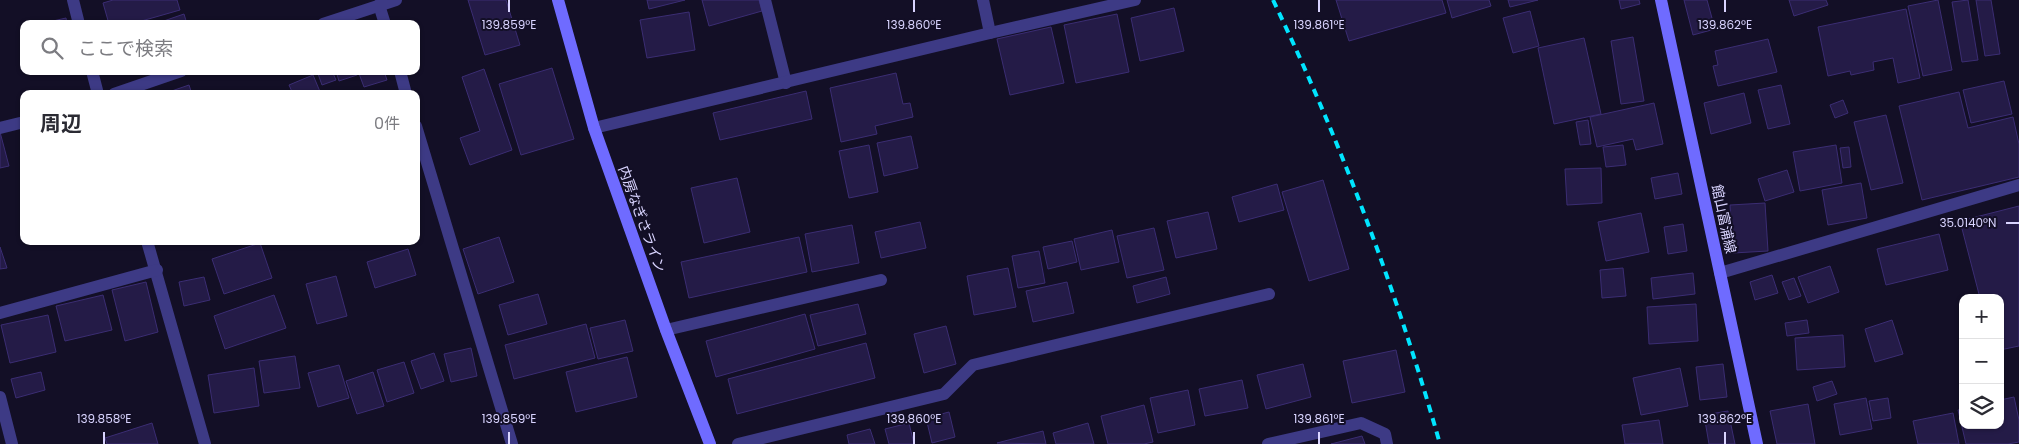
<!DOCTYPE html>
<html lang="ja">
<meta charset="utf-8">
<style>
:root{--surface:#fff;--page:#f2f2f3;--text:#2b2b33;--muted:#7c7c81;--line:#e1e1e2}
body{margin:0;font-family:Poppins,"Noto Sans JP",sans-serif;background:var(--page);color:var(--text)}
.controls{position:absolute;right:15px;bottom:15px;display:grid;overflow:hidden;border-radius:10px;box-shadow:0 1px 4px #0004}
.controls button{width:45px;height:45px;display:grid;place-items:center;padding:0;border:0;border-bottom:1px solid var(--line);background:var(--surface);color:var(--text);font:25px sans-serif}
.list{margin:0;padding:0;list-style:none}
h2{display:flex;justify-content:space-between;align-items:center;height:65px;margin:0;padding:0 20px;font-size:21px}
h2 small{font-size:16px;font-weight:400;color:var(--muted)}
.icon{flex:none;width:28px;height:28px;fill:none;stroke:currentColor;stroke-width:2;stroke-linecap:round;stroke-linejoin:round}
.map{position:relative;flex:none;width:2019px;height:444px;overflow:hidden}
.search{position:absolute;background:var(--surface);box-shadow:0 1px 4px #0004;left:20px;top:20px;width:400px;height:55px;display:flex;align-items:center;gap:12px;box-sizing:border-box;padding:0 18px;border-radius:10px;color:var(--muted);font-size:19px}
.panel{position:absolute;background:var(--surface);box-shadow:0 1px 4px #0004;left:20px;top:90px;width:400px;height:155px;border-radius:10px}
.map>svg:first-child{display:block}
.building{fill:#241b47;stroke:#3b2d73}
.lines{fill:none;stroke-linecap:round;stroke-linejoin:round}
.street{stroke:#3d3a85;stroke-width:12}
.secondary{stroke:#6f6bff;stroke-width:12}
.rail{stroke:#00e5ff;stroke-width:4;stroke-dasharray:8 6;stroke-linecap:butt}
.ticks{fill:none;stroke:#d9d4ff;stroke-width:2}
.labels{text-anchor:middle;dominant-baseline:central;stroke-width:4;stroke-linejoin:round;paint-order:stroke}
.street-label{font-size:14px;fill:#d9d4ff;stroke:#130f26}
.ticks-label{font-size:12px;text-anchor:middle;fill:#d9d4ff;stroke:#130f26;stroke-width:4;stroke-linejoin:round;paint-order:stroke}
</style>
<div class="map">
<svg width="2019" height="444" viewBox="0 0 2019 444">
<rect width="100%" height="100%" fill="#130f26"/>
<!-- building -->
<g class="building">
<path d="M113,0H177L180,10L131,24H109L103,3Z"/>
<path d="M468,0H506L520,45L485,55Z"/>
<path d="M647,0H685L649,9Z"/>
<path d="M702,0H759L762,11L709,26Z"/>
<path d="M1336,0H1442L1446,13L1349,41Z"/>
<path d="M1447,0H1489L1491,6L1452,18Z"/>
<path d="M1508,0H1538L1510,7Z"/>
<path d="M1619,0H1639L1640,4L1621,9Z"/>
<path d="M1684,0H1707L1715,29L1693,35Z"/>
<path d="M1789,0H1826L1828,5L1794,16Z"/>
<path d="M1938,0L1952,70L1923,76L1908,6Z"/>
<path d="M1968,0L1978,60L1962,62L1952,2Z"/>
<path d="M1976,0H1991L2000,54L1985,56Z"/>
<path d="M1174,8L1184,51L1140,61L1131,18Z"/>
<path d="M1906,9L1920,78L1898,83L1893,58L1873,62L1874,70L1851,75L1850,71L1828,76L1818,27Z"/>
<path d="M1530,11L1539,46L1513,53L1503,18Z"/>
<path d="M689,12L695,50L647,58L640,20Z"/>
<path d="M184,14L187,24H155Z"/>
<path d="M1117,14L1129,72L1076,83L1064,25Z"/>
<path d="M66,18L67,24H40Z"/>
<path d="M1051,27L1064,83L1010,95L997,39Z"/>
<path d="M1633,37L1644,101L1621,104L1611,41Z"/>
<path d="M1584,38L1601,114L1554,124L1538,48Z"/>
<path d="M1768,39L1777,72L1718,86L1713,66L1718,65L1715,51Z"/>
<path d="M552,68L574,139L521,155L499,84Z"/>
<path d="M484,69L512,150L470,165L460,138L480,131L462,77Z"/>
<path d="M317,71H332L336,80L322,85Z"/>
<path d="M336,71H356L357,75L339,81Z"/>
<path d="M358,71H384L387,80L364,87Z"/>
<path d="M896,73L903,104L910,103L913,117L875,126L877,134L841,142L830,88Z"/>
<path d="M313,75L321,94H293L289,85Z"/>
<path d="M2004,81L2012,114L1971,123L1963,90Z"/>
<path d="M189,85L192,94H163Z"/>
<path d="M1781,85L1790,124L1768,129L1758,90Z"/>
<path d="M806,91L812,119L720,140L713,113Z"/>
<path d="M1959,92L1968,128L2013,117L2019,144V177L1922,200L1899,106Z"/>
<path d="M1744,93L1751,123L1711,134L1704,103Z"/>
<path d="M1843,100L1848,113L1835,118L1830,105Z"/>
<path d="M1654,103L1663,144L1636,150L1633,139L1597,147L1590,117Z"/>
<path d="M1886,115L1903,183L1871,190L1854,122Z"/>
<path d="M1588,120L1591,144L1580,145L1576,122Z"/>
<path d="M0,132L9,166L0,168Z"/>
<path d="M911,136L918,168L884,176L877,143Z"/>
<path d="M869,145L878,192L849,198L839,151Z"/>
<path d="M1623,145L1626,165L1606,167L1603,147Z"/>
<path d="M1836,145L1842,183L1800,191L1793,152Z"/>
<path d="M1849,147L1851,167L1843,168L1840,148Z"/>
<path d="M1601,168L1602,203L1567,205L1565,169Z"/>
<path d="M1787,170L1794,192L1765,201L1758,179Z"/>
<path d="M1678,173L1682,194L1655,199L1651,178Z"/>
<path d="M737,178L750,232L704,243L691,188Z"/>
<path d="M1323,180L1349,269L1309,281L1282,192Z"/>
<path d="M1861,183L1867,218L1828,225L1822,190Z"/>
<path d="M1277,184L1284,210L1239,222L1232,197Z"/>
<path d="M1765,203L1768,251L1733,253L1730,205Z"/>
<path d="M2019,206V346L2000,350V298H1980L1960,221Z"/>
<path d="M1208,212L1217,249L1176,258L1167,221Z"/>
<path d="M1641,213L1649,252L1606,261L1598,222Z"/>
<path d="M920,222L926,248L881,258L875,232Z"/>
<path d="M1683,224L1687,251L1668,254L1664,227Z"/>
<path d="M852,225L859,263L812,272L805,234Z"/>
<path d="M1154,228L1164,270L1127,278L1117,236Z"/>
<path d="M1112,230L1119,262L1081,270L1074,239Z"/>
<path d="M1939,234L1948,270L1886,285L1877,249Z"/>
<path d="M499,237L514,282L478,294L463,249Z"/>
<path d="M799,237L807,272L689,298L681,262Z"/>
<path d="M1072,241L1077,262L1048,269L1043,247Z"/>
<path d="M260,243L272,278L224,294L212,259Z"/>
<path d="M0,247L7,268L0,269Z"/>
<path d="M408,249L416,275L375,288L367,262Z"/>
<path d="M1039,251L1045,283L1018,288L1012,256Z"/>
<path d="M1830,266L1839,292L1808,303L1798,277Z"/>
<path d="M1008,268L1016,307L974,315L967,276Z"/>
<path d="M1623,268L1626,296L1602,298L1600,270Z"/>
<path d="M1693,273L1695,294L1653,299L1651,278Z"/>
<path d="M1772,275L1778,293L1755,300L1750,282Z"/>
<path d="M336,276L347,316L317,324L306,284Z"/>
<path d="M204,277L210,300L184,306L179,282Z"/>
<path d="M1166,277L1170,294L1137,303L1133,286Z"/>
<path d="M1794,278L1801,296L1789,300L1782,282Z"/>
<path d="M146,282L158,332L125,341L112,290Z"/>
<path d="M1067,282L1074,313L1033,322L1026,291Z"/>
<path d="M538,294L547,324L508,335L499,305Z"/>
<path d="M103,295L112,330L65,341L56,306Z"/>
<path d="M274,295L286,328L225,349L214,316Z"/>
<path d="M858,304L866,334L818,346L810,315Z"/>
<path d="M1696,304L1698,341L1649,344L1647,307Z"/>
<path d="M805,314L815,349L716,377L706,341Z"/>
<path d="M48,315L56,352L10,363L1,325Z"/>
<path d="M625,320L633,351L598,359L590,328Z"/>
<path d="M1807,320L1809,333L1787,336L1785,323Z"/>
<path d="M1892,320L1903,354L1875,362L1865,329Z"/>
<path d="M586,324L595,358L514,379L505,345Z"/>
<path d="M946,326L956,364L924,373L914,334Z"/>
<path d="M1843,335L1845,367L1797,370L1795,338Z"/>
<path d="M866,343L875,378L737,414L728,379Z"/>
<path d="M471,348L477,376L451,382L444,354Z"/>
<path d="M1396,350L1405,392L1352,403L1343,361Z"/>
<path d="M434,353L444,381L421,389L411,361Z"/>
<path d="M295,356L300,388L264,393L259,361Z"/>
<path d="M627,357L637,397L576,412L566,372Z"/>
<path d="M404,362L414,393L387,402L377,370Z"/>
<path d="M1303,364L1311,397L1266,409L1257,375Z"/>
<path d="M1723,364L1727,397L1700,400L1696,367Z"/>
<path d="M339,365L349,398L318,407L308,373Z"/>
<path d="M254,368L259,406L214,413L208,375Z"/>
<path d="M1680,368L1688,406L1641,415L1633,378Z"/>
<path d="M41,372L45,390L16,398L11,379Z"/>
<path d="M373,372L384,406L357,414L346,381Z"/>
<path d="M1242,380L1248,408L1205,416L1199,389Z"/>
<path d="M1832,381L1837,394L1817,401L1813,387Z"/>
<path d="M1188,390L1195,425L1158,433L1150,398Z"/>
<path d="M2014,397L2019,420V442L2008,444H1966L1958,410L1963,409V425H2000V400Z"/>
<path d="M1866,398L1872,429L1840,435L1834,404Z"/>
<path d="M1888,398L1891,418L1873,421L1869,401Z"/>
<path d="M1808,404L1815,444H1777L1770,411Z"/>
<path d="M1144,405L1153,442L1144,444H1108L1101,416Z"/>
<path d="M1728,411L1735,444H1709L1704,415Z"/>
<path d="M949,412L955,437L932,443L926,418Z"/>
<path d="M1953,413L1959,444H1918L1913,421Z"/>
<path d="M1659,420L1663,444H1625L1622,425Z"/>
<path d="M152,423L158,444H107L105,438Z"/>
<path d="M909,423L914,444H889L885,429Z"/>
<path d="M1088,423L1094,444H1056L1053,433Z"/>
<path d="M870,429L875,444H849L847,435Z"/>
<path d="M1043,431L1046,444L997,443Z"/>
<path d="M1362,436L1365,444H1331Z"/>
</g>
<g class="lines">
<!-- street -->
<g class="street">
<path d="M73,0L79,24"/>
<path d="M765,0L786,83"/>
<path d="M983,0L990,33"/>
<path d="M379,5L385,24"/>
<path d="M323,24L396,0"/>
<path d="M92,71L98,94"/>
<path d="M400,71L406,94"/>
<path d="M114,94L181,71"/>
<path d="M416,126L512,444"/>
<path d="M0,128L24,122"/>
<path d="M594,128L990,33L1135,0"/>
<path d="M147,241L205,444"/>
<path d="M1720,273L2019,185"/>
<path d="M0,313L157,270"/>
<path d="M666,330L881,280"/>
<path d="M0,397L12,444"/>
<path d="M738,444L944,394L973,365L1269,294"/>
<path d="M1268,444L1361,423L1385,434L1387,444"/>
</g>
<!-- secondary -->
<g class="secondary">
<path d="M558,0L594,128L666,330L710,444"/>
<path d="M1661,0L1757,444"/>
</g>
<!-- rail -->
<path class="rail" d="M1273,0C1341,142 1397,292 1440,444"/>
</g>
<!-- ticks -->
<path class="ticks" d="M509,0V12M914,0V12M1319,0V12M1725,0V12M2006,223H2019M104,432V444M509,432V444M914,432V444M1319,432V444M1725,432V444"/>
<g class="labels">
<!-- street labels -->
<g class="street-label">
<text transform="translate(642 219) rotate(70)">内房なぎさライン</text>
<text transform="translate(1724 219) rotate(78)">館山富浦線</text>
</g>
</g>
<g class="ticks-label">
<text x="509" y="29">139.859°E</text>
<text x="914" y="29">139.860°E</text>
<text x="1319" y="29">139.861°E</text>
<text x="1725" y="29">139.862°E</text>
<text x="1968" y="227">35.0140°N</text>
<text x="104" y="423">139.858°E</text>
<text x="509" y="423">139.859°E</text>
<text x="914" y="423">139.860°E</text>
<text x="1319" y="423">139.861°E</text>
<text x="1725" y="423">139.862°E</text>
</g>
</svg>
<div class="controls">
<button>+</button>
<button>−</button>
<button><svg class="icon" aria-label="layers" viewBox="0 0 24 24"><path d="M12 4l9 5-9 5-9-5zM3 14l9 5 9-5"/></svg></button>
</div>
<div class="search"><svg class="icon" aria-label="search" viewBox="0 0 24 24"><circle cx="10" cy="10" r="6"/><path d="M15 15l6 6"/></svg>ここで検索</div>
<section class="panel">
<h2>周辺<small>0件</small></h2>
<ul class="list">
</ul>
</section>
</div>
